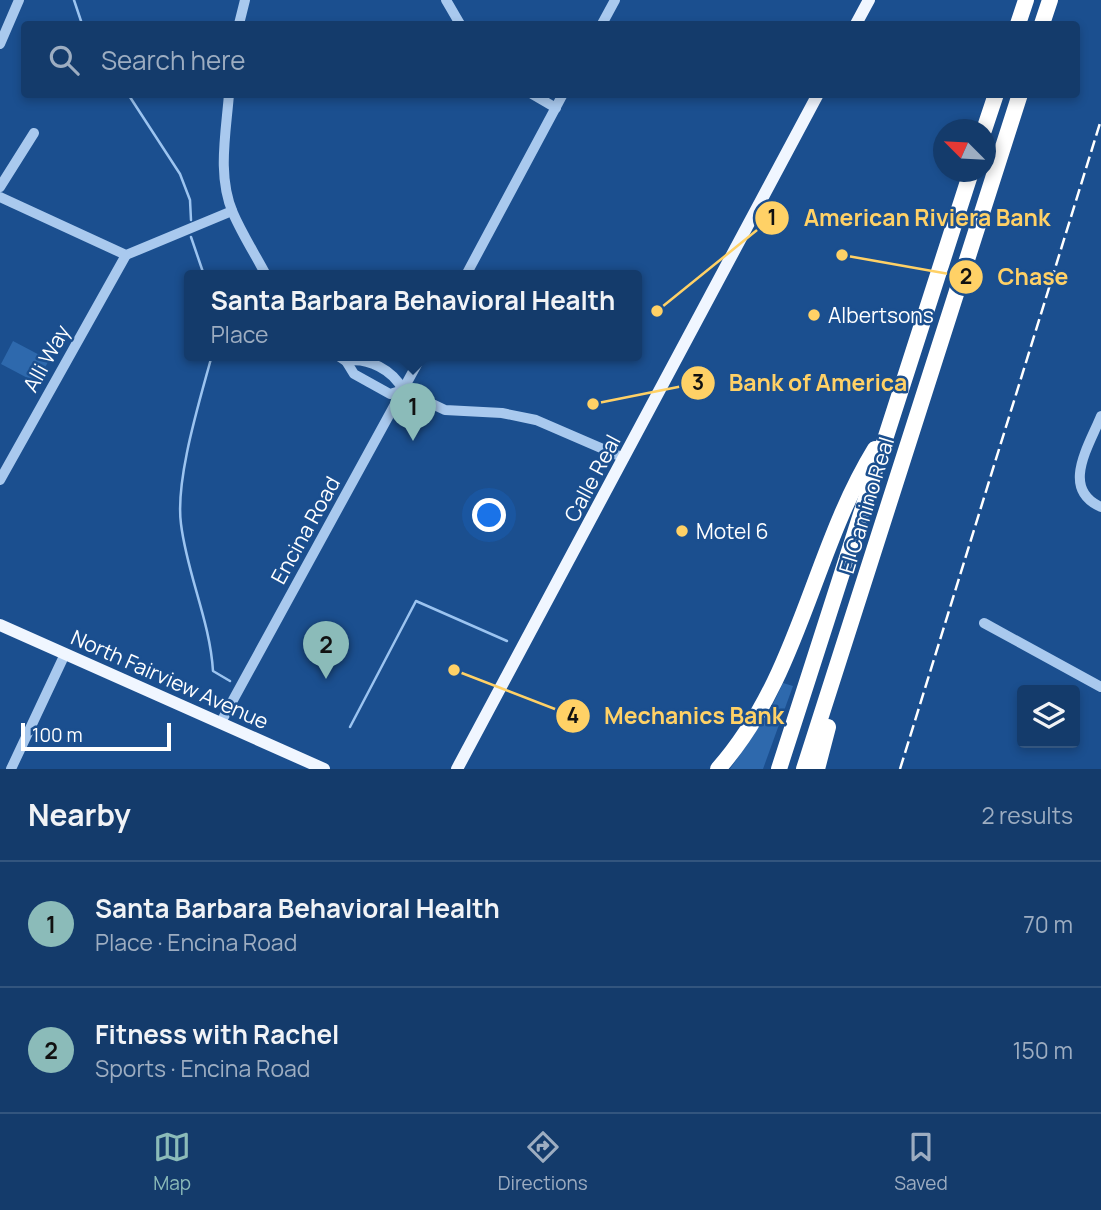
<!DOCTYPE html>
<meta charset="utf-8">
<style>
:root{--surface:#143b6b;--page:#1d4271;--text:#f1f3f6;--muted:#9dadc1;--line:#33557e;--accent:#8bbbb9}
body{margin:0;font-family:Manrope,sans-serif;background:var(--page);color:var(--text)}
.controls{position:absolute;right:21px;bottom:21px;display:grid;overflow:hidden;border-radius:7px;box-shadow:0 4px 10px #0003}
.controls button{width:63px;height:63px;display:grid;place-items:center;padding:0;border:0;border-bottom:2px solid var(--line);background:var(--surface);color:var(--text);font:35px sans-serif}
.compass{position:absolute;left:933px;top:119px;width:63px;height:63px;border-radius:50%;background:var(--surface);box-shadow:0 4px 10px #0003;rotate:294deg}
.scale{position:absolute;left:21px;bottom:18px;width:150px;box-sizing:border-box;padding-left:7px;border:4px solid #fff;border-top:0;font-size:19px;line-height:24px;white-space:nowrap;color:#fff;-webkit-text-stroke:5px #1b4f8f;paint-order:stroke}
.you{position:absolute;left:490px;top:516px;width:24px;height:24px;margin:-18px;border:5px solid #fff;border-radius:50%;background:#1a73e8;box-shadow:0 0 0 10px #1a73e833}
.badge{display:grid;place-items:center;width:46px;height:46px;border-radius:50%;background:var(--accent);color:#111;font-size:23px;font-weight:700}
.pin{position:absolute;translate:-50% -58px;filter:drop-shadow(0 2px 4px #0008)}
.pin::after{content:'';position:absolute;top:37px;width:24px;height:21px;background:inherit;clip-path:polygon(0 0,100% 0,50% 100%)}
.popup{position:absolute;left:184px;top:270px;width:458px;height:91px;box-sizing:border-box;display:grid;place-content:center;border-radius:7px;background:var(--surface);filter:drop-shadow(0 2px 5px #0005);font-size:23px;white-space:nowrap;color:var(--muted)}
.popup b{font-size:26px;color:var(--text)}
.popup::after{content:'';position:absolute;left:50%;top:100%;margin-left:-14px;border:14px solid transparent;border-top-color:var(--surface)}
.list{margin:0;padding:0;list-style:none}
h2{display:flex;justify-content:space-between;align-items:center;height:91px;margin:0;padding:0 28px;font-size:30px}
h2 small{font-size:23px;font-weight:400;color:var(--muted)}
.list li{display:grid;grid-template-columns:46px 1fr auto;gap:21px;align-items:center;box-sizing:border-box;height:126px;padding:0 28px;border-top:2px solid var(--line)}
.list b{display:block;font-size:26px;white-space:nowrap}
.list p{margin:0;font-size:23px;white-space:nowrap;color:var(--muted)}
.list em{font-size:23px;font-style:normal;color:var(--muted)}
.icon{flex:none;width:38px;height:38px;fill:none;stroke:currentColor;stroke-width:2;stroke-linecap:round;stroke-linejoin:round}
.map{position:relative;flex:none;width:1101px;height:769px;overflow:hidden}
.search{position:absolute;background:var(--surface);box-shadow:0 4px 10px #0003;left:21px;right:21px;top:21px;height:77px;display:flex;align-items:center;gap:18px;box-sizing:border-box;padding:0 24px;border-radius:7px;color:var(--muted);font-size:26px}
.sheet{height:343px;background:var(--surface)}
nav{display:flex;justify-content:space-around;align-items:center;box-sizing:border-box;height:98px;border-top:2px solid var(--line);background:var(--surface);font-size:19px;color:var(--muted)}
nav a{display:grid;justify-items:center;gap:4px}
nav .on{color:var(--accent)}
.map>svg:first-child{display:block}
.green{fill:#2e69ad}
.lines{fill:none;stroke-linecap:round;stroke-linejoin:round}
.stream{stroke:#9cc4f0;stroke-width:2.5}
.minor{stroke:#a9c9ee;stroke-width:10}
.major{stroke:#f0f6ff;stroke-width:12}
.highway{stroke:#fff;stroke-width:16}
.rail{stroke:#fff;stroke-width:2.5;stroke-dasharray:12 5;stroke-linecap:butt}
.poi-dot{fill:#ffd166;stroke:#1b4f8f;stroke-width:2.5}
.labels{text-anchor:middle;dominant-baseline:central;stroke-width:5;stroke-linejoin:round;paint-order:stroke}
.poi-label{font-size:21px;fill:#fff;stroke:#1b4f8f;text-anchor:start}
.street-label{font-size:21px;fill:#fff;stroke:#1b4f8f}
.leader{fill:none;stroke:#ffd166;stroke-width:2.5}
.callout-dot{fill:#ffd166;stroke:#1b4f8f;stroke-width:2.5}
.mark-label{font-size:21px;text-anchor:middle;font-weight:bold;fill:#111}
.callout-label{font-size:23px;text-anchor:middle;font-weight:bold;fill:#ffd166;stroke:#1b4f8f;stroke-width:5;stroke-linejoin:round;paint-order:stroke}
</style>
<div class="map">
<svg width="1101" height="769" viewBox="0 0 1101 769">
<rect width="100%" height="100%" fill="#1b4f8f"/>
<!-- green -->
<g class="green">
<path d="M13,341L49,360L37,383L1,364Z"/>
<path d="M783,683L793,686L763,769H730L769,712Z"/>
</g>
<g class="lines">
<!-- stream -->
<g class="stream">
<path d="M74,0L82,24"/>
<path d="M128,94L180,174L190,200L191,220"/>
<path d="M191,237L204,275"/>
<path d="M212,355C200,400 175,479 181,524C187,574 210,621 213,671L230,681"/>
<path d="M350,727L416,601L507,641"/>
</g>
<!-- minor -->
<g class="minor">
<path d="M446,0L460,24"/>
<path d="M239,24L245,0"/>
<path d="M602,24L615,0"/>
<path d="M0,44L19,0"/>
<path d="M229,94C226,133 217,176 233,213C242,234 255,254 266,275"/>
<path d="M532,94L556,108"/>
<path d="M0,187L34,133"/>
<path d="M0,197L126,255L232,211"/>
<path d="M466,275L563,94"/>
<path d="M337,355L346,361L354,374L390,394L403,390"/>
<path d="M346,361C368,357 393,370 403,390"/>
<path d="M403,390L445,410L502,413L536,420L624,458"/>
<path d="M1101,416C1089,446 1060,489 1101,507"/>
<path d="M0,480L126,255"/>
<path d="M984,623L1101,687"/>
<path d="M221,722L422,355"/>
<path d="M11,769L65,654"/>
</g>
<!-- major -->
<g class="major">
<path d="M856,24L869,0"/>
<path d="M0,625L324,769"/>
<path d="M457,769L818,94"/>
</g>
<!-- highway -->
<g class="highway">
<path d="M1018,24L1026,0"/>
<path d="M1042,24L1050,0"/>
<path d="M984,130L996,94"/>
<path d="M718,769C800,676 812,552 875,449"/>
<path d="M779,769L971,172"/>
<path d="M804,769L1020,94"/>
<path d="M817,769L828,727"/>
</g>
<!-- rail -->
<path class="rail" d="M900,769L1101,120"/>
</g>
<!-- markers -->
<g class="poi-dot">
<circle cx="814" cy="315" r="7"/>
<circle cx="682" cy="531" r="7"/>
</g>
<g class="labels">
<!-- poi labels -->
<g class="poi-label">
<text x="828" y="315">Albertsons</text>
<text x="696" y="531">Motel 6</text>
</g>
<!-- street labels -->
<g class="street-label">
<text transform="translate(46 358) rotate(-61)">Alli Way</text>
<text transform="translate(592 478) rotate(-62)">Calle Real</text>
<text transform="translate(866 505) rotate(-73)">El Camino Real</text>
<text transform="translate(305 530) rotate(-61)">Encina Road</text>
<text transform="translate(170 679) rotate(24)">North Fairview Avenue</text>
</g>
</g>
<!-- callouts -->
<path class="leader" d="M657 311L772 218M842 255L966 277M593 404L698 383M454 670L573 716"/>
<g class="callout-dot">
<circle cx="657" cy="311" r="7"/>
<circle cx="842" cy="255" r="7"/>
<circle cx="593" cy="404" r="7"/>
<circle cx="454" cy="670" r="7"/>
<circle cx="772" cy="218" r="18"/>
<circle cx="966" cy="277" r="18"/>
<circle cx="698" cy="383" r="18"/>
<circle cx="573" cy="716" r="18"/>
</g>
<g class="mark-label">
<text x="772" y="225">1</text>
<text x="966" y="284">2</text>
<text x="698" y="390">3</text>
<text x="573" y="723">4</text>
</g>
<g class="callout-label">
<text x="927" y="226">American Riviera Bank</text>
<text x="1033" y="285">Chase</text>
<text x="818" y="391">Bank of America</text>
<text x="694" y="724">Mechanics Bank</text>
</g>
</svg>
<div class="controls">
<button><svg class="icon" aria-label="layers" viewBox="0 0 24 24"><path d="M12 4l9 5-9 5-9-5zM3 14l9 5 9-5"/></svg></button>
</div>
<svg class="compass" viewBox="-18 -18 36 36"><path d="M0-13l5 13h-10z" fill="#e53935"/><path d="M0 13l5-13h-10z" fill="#9dadc1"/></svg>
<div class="scale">100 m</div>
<div class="you"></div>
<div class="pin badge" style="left:413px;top:441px">1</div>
<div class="popup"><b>Santa Barbara Behavioral Health</b>Place</div>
<div class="pin badge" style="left:326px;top:679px">2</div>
<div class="search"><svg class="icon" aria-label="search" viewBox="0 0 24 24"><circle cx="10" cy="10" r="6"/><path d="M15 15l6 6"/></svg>Search here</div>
</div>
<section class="sheet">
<h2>Nearby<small>2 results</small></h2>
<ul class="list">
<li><span class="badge">1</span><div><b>Santa Barbara Behavioral Health</b><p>Place · Encina Road</p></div><em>70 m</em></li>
<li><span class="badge">2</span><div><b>Fitness with Rachel</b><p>Sports · Encina Road</p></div><em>150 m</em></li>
</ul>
</section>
<nav>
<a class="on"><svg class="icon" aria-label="map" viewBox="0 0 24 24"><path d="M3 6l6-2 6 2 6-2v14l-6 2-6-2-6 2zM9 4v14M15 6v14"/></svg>Map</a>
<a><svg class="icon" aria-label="directions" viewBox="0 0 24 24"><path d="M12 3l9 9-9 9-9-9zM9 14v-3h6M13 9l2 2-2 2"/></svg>Directions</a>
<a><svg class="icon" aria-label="saved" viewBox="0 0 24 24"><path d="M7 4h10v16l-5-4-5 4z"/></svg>Saved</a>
</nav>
